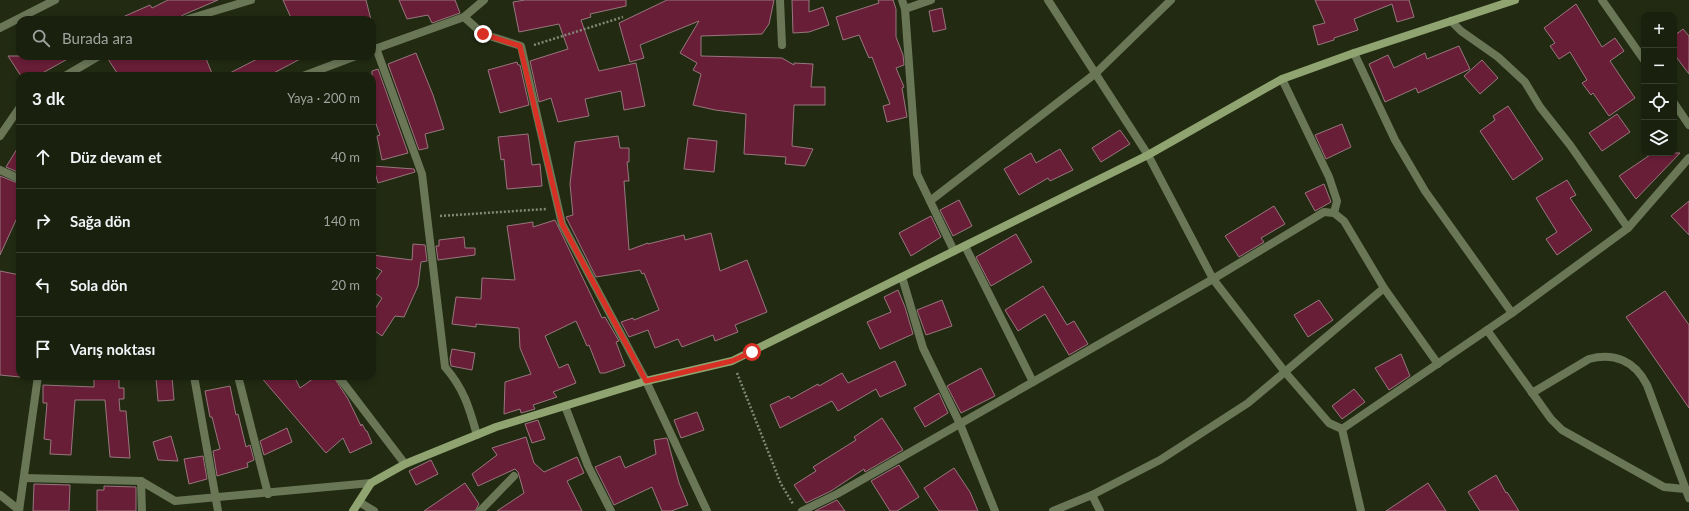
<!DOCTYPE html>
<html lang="tr">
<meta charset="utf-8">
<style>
:root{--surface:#1a200e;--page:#272d1c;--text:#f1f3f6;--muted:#9fa39e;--line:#383e2e}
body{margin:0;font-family:Lato,sans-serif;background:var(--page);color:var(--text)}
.controls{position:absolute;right:12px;top:12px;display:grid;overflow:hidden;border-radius:8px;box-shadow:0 2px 6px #0003}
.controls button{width:36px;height:36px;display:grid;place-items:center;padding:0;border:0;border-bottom:1px solid var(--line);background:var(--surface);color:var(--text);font:20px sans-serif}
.stop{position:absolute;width:12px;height:12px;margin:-9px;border:3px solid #d93025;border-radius:50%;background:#fff}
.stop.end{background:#d93025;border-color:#fff;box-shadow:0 1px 4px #0008}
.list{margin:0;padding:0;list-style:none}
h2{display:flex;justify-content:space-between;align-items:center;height:52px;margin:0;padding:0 16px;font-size:17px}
h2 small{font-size:13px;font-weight:400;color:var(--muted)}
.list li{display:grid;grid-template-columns:26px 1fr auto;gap:12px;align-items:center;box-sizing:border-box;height:64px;padding:0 16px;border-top:1px solid var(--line)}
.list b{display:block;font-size:15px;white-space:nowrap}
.list em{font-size:13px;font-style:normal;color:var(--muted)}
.icon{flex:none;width:22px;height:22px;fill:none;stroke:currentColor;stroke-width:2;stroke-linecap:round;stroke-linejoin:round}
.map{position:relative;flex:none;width:1689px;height:511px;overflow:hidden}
.search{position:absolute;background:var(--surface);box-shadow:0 2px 6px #0003;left:16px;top:16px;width:360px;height:44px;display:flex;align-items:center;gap:10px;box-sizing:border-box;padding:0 14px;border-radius:12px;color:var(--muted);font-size:15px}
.panel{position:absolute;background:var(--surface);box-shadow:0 2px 6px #0003;left:16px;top:72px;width:360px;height:308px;border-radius:12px}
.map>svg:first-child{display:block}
.building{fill:#691e37;stroke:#98767e}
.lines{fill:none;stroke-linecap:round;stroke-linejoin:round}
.path{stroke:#818975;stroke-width:2.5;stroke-dasharray:2 2;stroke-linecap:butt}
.lane{stroke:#6a7757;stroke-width:8}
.street{stroke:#6a7757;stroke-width:8}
.secondary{stroke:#90a471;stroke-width:8}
.route{stroke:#d93025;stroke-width:5}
</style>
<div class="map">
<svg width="1689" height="511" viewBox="0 0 1689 511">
<rect width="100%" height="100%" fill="#222b12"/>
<!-- building -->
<g class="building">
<path d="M168,0H218L183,15L177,20H116L150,5L152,8Z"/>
<path d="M283,0H366L371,20H292Z"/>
<path d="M399,0H455L460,13L432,23L428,15L407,19Z"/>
<path d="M525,0H626V6L590,14L591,17L581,20L599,71L636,63L645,106L624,110L621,91L585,99L589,116L558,122L551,98L539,102L530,61L568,49L559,24L519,32L513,2Z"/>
<path d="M667,0H774L769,24L762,34L701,36V56L782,58L794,65V63L813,64L811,87H825V105H794L792,146L813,149L805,166L785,164L786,157L744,154L746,114L715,110L693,105L701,74L693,70L697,63L680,53L699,21L640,45L644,58L630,62L619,23Z"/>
<path d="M792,0H809V12L823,7L829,25L809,32L793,33Z"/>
<path d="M878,0H893L896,9V37L903,55L904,65L896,68L904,87L902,88L907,117L887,122L883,106L890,104L872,57L869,58L859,35L843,40L836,17L879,3Z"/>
<path d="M1315,0H1409L1414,17L1397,22L1392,4L1354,19L1358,30L1334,38V40L1318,45L1313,26L1325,23Z"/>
<path d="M1576,4L1602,47L1615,38L1624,51L1610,61L1635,98L1609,116L1593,93L1591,95L1582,83L1587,80L1570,52L1559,59L1550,46L1555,43L1544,28Z"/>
<path d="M942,8L946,29L933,32L929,11Z"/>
<path d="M1683,29L1689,36V74L1674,54V36Z"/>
<path d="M1459,46L1470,69L1418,93L1416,88L1385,102L1369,64L1388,55L1394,68L1425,53L1427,59Z"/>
<path d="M416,53L433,95L444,129L425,134L428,148L419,150L388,64Z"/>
<path d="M8,56H73L37,76H21Z"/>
<path d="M106,56H205L213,76H119Z"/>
<path d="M263,56H306L268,76H224Z"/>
<path d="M1482,60L1498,78L1480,94L1464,76Z"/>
<path d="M517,62L518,65H520L529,105L500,113L488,70Z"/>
<path d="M378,69L408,153L382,160L377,136L380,135L372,113V71Z"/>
<path d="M1508,106L1543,159L1513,180L1480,131L1495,120L1493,116Z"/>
<path d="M1617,114L1630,132L1602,151L1589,133Z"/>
<path d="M1342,124L1351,147L1326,159L1315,135Z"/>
<path d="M1120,130L1130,144L1101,162L1092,148Z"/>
<path d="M528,134L532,165L540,164L542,186L507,189L504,159L501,160L498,137Z"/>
<path d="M618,136L620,148H629V162H627L629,181H624L629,250L648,243V244L684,235L685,240L711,233L720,271L747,260L767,312L735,325L738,332L715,341L713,335L682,347L678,339L655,348L648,330L629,337L621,322L633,318L634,320L659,310L644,273L642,274L640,270L596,277L566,217L573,215L570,184L575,142Z"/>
<path d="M688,138L717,141L714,172L684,169Z"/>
<path d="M20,144V173L6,167Z"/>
<path d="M1060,149L1073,170L1050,181L1048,178L1019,195L1004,169L1031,153L1036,163Z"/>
<path d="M1653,153H1680L1636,199L1619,176Z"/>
<path d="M373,166L414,169L415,172L378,183Z"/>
<path d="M0,176L20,184V222L16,220L0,255Z"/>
<path d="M1567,180L1576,195L1570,198L1592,230L1557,255L1546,239L1557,232L1536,198Z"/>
<path d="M1324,184L1331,202L1315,211L1305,193Z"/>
<path d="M959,200L972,226L953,236L940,210Z"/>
<path d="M1689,201V235L1671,216Z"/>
<path d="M1274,206L1285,224L1261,238L1264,242L1239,257L1225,236Z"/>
<path d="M931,216L941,237L911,256L899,233Z"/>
<path d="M555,220L602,318L605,317L619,341L616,342L625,366L605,373H600L589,345L587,346L576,321L545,336L559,368L568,364L576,383L553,392L557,397L533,405L535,409L521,413L520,409L504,414L505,382L531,374L520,348L519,328L476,324V327L452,324L456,297L481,299L482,278L515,280L507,226L533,222V227Z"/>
<path d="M1016,234L1032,262L991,286L976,257Z"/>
<path d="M464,237L465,248H475V255L438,260L436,246H439V240Z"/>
<path d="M413,244L425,245L427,261L421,262L418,286L404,317L395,316L382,336L372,329V314L382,298L372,291V285L382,271L372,265V255L412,260Z"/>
<path d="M0,271L20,275V377L0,375Z"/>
<path d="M1043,286L1067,325L1074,321L1088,344L1069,355L1045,314L1018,331L1005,310Z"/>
<path d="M898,290L905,307L913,334L880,349L867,322L891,312L884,297Z"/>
<path d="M1665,291L1689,325V408L1626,317Z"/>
<path d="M942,300L952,326L926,335L917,310Z"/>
<path d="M1319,300L1333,320L1308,337L1294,315Z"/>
<path d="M452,349L475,353L472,370L451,366L450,359Z"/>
<path d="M1401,354L1410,376L1389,390L1375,368Z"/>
<path d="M895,361L906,385L880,397L876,389L838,411L832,401L780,428L770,405L789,396L791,399L818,384L819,386L842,373L848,383Z"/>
<path d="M981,368L995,396L961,413L947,386Z"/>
<path d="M94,376H119V388H124V399H119L120,411H126L130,458L110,457L105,400H75L71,455L50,454L51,440L44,439L47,403H43V385L94,387Z"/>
<path d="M260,376H294L300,388L317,376H333L348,399L361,426L362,424L366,431H367L372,443L350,453L343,438L326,453Z"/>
<path d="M172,377L174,400L158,401L156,378Z"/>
<path d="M230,386L236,415L238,414L246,447L250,445L254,460L247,463L248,467L217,476L213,451L220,449L212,417H210L205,391Z"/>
<path d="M1354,389L1365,402L1342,419L1332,406Z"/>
<path d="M939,393L948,413L925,427L914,408Z"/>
<path d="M697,412L704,430L681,438L674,420Z"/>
<path d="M882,418L903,450L865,472L864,469L831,491L806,503L794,485L816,471L813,467L856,440L854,437Z"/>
<path d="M538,420L545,439L532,443L525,424Z"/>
<path d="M287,428L292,442L264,455L260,441Z"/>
<path d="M171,436L178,461L158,460L153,442Z"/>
<path d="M526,437L534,463L544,472L577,457L584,473L567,481L582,511H497L524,493L518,472L515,469L478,486L472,474L497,455L492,448Z"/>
<path d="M667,438L679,483L688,505L671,511H662L652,487L614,505L595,467L620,456L625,468L656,454L654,440Z"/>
<path d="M203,456L207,479L189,484L184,459Z"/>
<path d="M431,460L438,474L416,485L409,471Z"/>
<path d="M899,465L919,497L897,511H890L871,481Z"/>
<path d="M954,468L970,492L978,511H939L924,488Z"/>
<path d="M1496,475L1506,493L1507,492L1519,511H1480L1468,492Z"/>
<path d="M465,483L479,504L475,511H424Z"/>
<path d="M1428,483L1446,511H1386Z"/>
<path d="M34,484L70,485L69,511H33Z"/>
<path d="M104,486L136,487V511H97V490H104Z"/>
<path d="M837,500L845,511H815Z"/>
</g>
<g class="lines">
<!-- path -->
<g class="path">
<path d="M534,45L623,17"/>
<path d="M440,216L546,209"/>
<path d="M737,373L781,484L793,504"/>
</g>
<!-- lane -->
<g class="lane">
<path d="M965,246L1033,382"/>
<path d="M1092,495L1100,511"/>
<path d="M480,511L514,476"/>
</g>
<!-- street -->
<g class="street">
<path d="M780,0L782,45"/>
<path d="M902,0L905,9L917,174L954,251"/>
<path d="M1048,0L1148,155L1213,279L1285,372L1329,423L1342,429L1361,511"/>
<path d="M1602,0L1644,60"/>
<path d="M905,9L931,0"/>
<path d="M464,17L483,34L521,46L562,224L646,381L707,511"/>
<path d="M185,20L251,0"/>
<path d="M1451,21L1461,31L1498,57L1525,82L1540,107L1570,145L1628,228"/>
<path d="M0,28L55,0"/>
<path d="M376,48L422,174L445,367C464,389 469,407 477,435"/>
<path d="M372,50L464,17L484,0"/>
<path d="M1354,53L1395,140L1425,191L1512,313"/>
<path d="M65,76L99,56"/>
<path d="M303,76L356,56"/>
<path d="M1282,79L1329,177L1337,201L1334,213"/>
<path d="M1674,103L1689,125"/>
<path d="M0,136L20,107"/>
<path d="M0,170L20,179"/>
<path d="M930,201L1096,73L1171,0"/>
<path d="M902,277L923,348L960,424L995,511"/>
<path d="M1487,330L1551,419L1562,430L1664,487L1685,489"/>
<path d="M194,376L218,511"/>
<path d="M238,376L268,494"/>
<path d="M338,376L405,464"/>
<path d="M1532,393L1589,359C1614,352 1635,361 1647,385L1689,498"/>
<path d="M565,406L588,466L611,511"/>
<path d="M1342,429L1512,313L1628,228L1689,158"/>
<path d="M24,478L141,481L175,501L371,483"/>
<path d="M141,481L142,511"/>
<path d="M0,495L19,510"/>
<path d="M359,502L374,511"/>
<path d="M19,511L38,376"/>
<path d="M802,511L837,494L1033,382L1213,279L1324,212L1334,213L1344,221L1384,288L1438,364"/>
<path d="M1053,511L1092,495L1160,460L1248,403L1384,288"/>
</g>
<!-- secondary -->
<path class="secondary" d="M353,511L371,483L405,464L496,427L646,381L732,361L1148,155L1282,79L1354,53L1515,0"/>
</g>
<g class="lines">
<!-- route -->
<path class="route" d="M483,34L520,46L562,224L646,381L732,361L752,352"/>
</g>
</svg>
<div class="controls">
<button>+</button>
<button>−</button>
<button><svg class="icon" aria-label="locate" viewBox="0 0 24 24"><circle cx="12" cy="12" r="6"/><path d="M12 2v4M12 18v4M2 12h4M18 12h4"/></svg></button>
<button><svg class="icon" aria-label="layers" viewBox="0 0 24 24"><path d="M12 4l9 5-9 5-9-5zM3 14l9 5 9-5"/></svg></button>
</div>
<div class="stop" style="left:752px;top:352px"></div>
<div class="stop end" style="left:483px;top:34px"></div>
<div class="search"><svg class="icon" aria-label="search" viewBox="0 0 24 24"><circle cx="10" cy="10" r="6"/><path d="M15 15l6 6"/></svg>Burada ara</div>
<section class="panel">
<h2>3 dk<small>Yaya · 200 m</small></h2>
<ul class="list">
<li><svg class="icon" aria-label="ahead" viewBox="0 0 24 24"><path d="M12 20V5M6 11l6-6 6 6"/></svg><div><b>Düz devam et</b></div><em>40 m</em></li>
<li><svg class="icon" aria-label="right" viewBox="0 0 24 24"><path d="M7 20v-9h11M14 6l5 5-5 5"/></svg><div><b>Sağa dön</b></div><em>140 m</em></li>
<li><svg class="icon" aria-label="left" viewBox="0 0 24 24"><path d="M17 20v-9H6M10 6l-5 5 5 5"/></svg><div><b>Sola dön</b></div><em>20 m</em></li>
<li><svg class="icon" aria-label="arrive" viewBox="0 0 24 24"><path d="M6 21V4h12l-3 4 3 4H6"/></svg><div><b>Varış noktası</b></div></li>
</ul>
</section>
</div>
